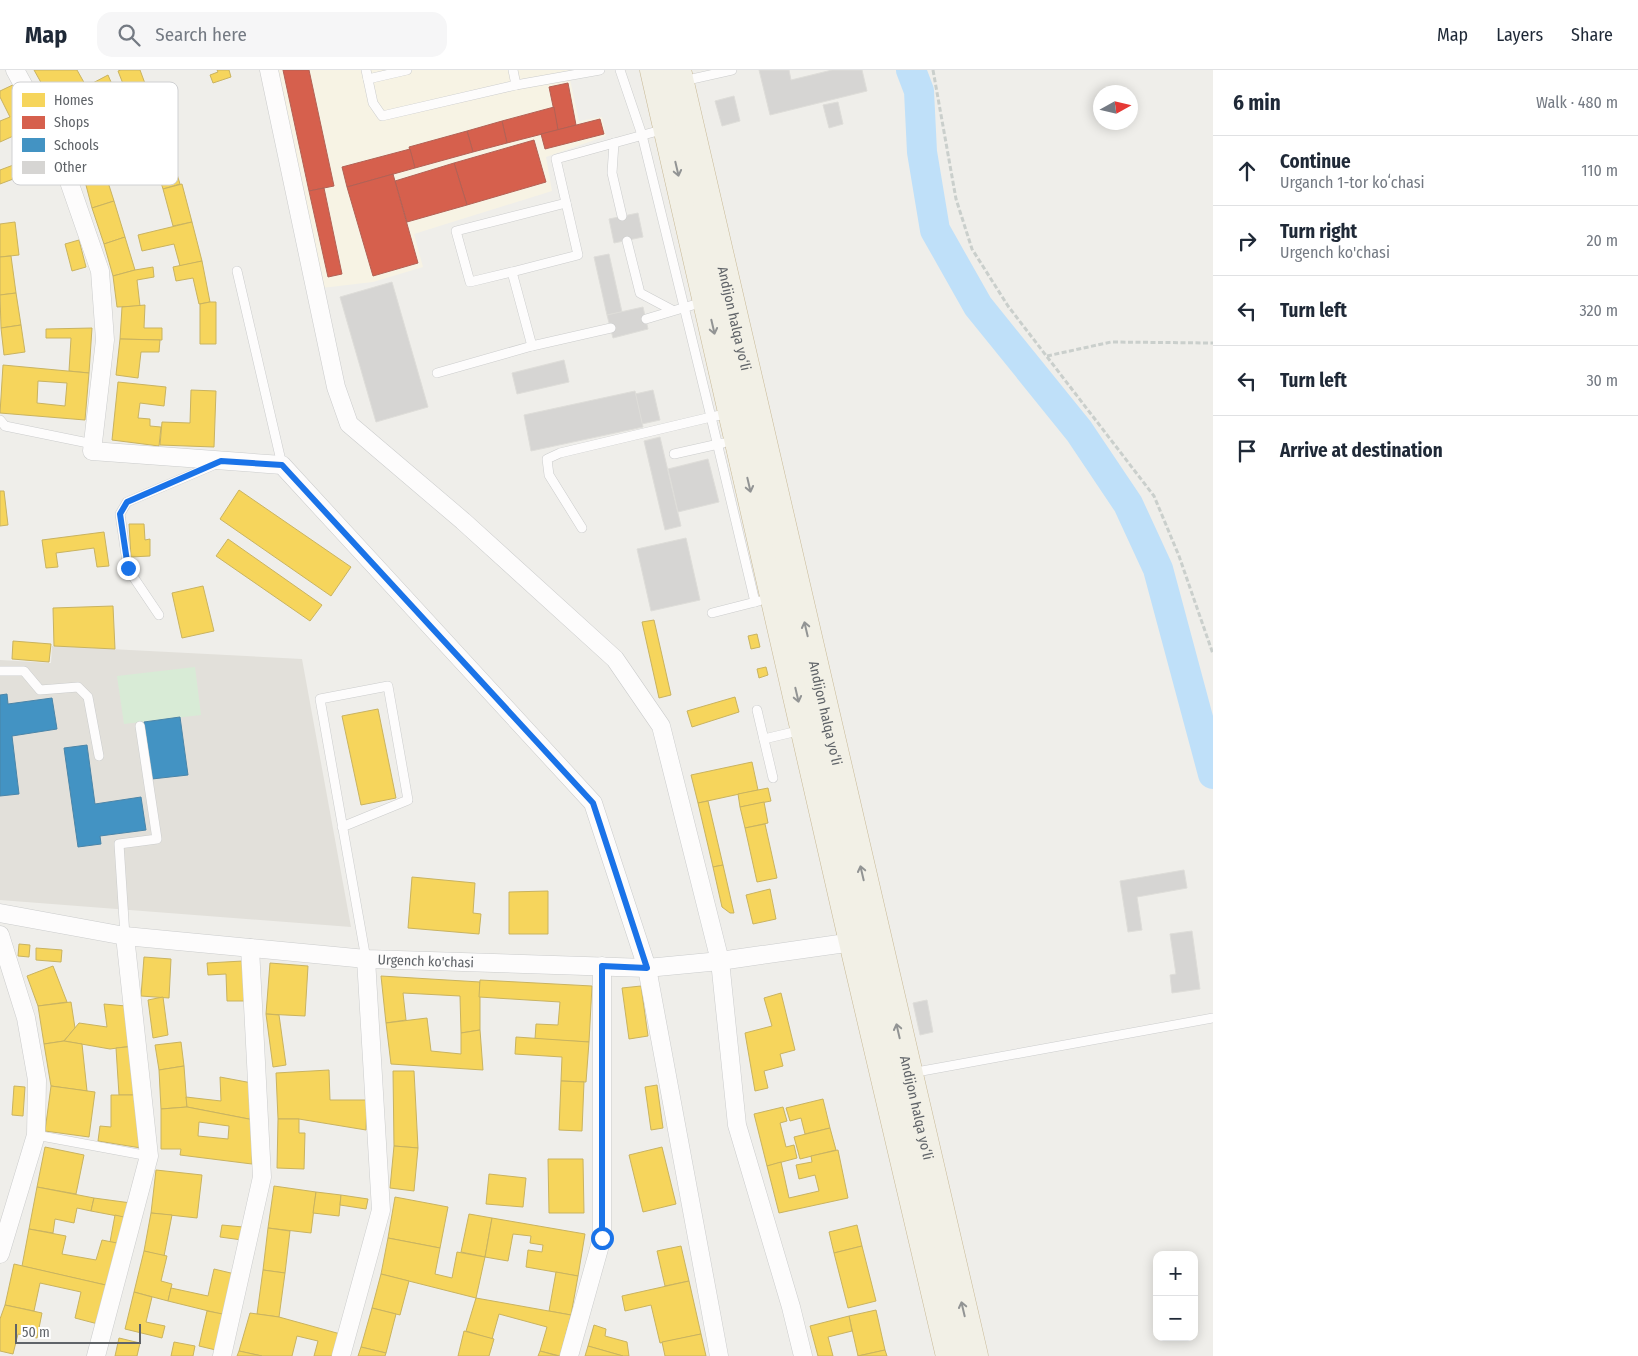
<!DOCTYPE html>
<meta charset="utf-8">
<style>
:root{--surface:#fff;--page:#f6f6f7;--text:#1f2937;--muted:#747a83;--line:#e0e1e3}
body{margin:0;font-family:"Fira Sans Condensed",sans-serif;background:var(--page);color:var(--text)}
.controls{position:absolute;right:15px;bottom:15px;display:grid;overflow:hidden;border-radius:10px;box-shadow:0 2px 12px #0003}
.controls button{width:45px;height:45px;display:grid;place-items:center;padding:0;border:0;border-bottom:1px solid var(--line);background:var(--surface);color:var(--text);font:25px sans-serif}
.compass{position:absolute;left:1093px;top:15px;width:45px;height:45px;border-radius:50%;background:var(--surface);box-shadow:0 2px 12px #0003;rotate:82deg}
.scale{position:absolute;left:15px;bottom:12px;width:126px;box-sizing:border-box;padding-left:5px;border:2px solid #5f6368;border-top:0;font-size:14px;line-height:18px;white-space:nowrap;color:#5f6368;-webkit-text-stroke:4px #fff;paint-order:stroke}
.stop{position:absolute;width:15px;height:15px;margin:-11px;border:4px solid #1a73e8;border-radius:50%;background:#fff}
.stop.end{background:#1a73e8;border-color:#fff;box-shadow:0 1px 5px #0008}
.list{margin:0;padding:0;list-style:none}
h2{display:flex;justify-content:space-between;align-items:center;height:65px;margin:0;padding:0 20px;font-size:21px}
h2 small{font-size:16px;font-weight:400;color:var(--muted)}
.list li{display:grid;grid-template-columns:32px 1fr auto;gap:15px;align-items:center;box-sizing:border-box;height:70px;padding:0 20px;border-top:1px solid var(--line)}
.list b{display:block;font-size:19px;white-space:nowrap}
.list p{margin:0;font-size:16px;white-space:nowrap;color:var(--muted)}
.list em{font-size:16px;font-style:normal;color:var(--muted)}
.icon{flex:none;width:28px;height:28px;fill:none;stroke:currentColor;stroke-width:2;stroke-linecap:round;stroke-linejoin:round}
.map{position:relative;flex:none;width:1213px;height:1286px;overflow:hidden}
header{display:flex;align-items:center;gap:30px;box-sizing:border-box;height:70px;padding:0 25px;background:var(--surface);border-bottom:1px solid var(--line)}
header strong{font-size:24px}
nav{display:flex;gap:28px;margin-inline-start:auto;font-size:18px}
.search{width:350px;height:45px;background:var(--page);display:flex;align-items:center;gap:12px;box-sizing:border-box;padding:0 18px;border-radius:15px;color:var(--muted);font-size:19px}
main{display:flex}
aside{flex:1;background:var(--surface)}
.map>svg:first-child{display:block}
.commercial{fill:#f7f3e4}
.education{fill:#e2e0da}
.green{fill:#d8ebd6}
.homes{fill:#f6d55c;stroke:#c9b360;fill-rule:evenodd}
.shops{fill:#d6604d;stroke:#b26155}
.schools{fill:#4393c3;stroke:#4b85a8}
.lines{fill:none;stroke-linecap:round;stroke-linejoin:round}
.river{stroke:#bfe0f9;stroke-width:30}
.building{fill:#d6d5d3;stroke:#deddd9}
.service-casing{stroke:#cbcccc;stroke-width:10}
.minor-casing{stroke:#cbcccc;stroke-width:19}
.trunk-casing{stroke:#c8b996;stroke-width:29}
.path{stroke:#cacfcc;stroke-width:3;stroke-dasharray:5 2.5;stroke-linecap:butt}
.service{stroke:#fdfcfc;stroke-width:9}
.minor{stroke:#fdfcfc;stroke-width:18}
.trunk{stroke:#f2f0e6;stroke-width:28}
.oneway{stroke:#929494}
.route{stroke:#1a73e8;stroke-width:6}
.labels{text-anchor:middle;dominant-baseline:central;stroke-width:5;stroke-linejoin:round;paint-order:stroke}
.street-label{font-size:14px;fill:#5f6368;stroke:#fff}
.key{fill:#fff;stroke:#cfd0d2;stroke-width:1}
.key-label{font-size:14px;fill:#5f6368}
</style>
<header>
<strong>Map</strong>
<div class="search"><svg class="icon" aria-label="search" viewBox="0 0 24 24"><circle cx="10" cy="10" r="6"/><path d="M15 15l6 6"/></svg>Search here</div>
<nav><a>Map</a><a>Layers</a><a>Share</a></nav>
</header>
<main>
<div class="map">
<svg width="1213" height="1286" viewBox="0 0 1213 1286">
<rect width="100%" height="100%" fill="#efeeea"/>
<!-- commercial -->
<path class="commercial" d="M277,0H568L579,51L602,47L606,66L546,87L552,121L414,164L423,197L373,212L322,218Z"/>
<!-- education -->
<path class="education" d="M52,576L302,589L351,857L0,830V590L51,593Z"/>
<!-- green -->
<path class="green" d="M195,597L201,645L124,654L117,606Z"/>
<!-- homes -->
<g class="homes">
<path d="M34,0H77L86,16L53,34Z"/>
<path d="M121,0H140L153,35L134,42L118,1Z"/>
<path d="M217,0H229L231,7L213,13L210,5L218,2Z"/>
<path d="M108,5L114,19L93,29L102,54L66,67L53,34Z"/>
<path d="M19,12L40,54L0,72V51L10,47L0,27V21Z"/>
<path d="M168,74L180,114L163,119L155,94L128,103L123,87Z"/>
<path d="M32,88L37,100L0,114V100Z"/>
<path d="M117,89L120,101L106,106L114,131L92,138L82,100Z"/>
<path d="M182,114L192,152L173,156L163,119Z"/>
<path d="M114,131L125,167L104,174L92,138Z"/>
<path d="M15,152L19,185L0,187V154Z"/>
<path d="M192,152L202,191L180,196L174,174L142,181L138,165Z"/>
<path d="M125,167L135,200L113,206L104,174Z"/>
<path d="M79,170L86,197L72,201L65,174Z"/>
<path d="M11,186L16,223L0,225V187Z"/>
<path d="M202,191L210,232L199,234L193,208L176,211L173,197Z"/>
<path d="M153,197L154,207L137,210L140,236L117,237L113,206L135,200Z"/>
<path d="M16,223L21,255L1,258L0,225Z"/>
<path d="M210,232H216V274H200V234Z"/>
<path d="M145,235L144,258H162V270L120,269L122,237Z"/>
<path d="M21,255L25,282L4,285L1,258Z"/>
<path d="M92,258L89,303L69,301L71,268H46V259Z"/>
<path d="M120,269L160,270L159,282H141L138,308L116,305Z"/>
<path d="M3,295L89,303L85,350L0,343ZM38,311L67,313L65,336L37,333Z"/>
<path d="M118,312L166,317L164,336L140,333L138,348L150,349V356L161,357L159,376L112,370Z"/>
<path d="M191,320L216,321L214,377L160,375L162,352L190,353Z"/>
<path d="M239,420L351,497L331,526L220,449Z"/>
<path d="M0,421H4L8,455L0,456Z"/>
<path d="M129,454H144L145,470L150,469V486L131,487Z"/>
<path d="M104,462L109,496L97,497L94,478L56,483L58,497L46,498L42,470Z"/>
<path d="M228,469L322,535L310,551L216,486Z"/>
<path d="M203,516L214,561L182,568L172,523Z"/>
<path d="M113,536L115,579L54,576L53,538Z"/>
<path d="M654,550L671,625L659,628L642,552Z"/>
<path d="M757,564L760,577L751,579L748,566Z"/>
<path d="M13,571L51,574L49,592L12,589Z"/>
<path d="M766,597L768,605L759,608L757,599Z"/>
<path d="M735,627L739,642L692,657L687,641Z"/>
<path d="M378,639L396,728L361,735L342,646Z"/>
<path d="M752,692L758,720L698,733L691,705Z"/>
<path d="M768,718L771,731L740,737L738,724Z"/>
<path d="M708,731L723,795L713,797L698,733Z"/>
<path d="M764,732L768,753L745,758L740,737Z"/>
<path d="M765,754L777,808L757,812L745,758Z"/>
<path d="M723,795L734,843H730L722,837L713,797Z"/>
<path d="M412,807L475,813L473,843L481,844L479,864L408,858Z"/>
<path d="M770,819L776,849L753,854L746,825Z"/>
<path d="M548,821V864H509V822Z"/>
<path d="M19,874L30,875L29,887L18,886Z"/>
<path d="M36,878L62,880L61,892L36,890Z"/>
<path d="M144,887L171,889L169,928L141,926Z"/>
<path d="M243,891L244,931H227L226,904L208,905L207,893Z"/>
<path d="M270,893L308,896L305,946L266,944Z"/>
<path d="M53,896L67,932L38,936L27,906Z"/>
<path d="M381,906L480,912V960L461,963L460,926L403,923L406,950L386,953Z"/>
<path d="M480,910L592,916L589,972L535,969L536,954L558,955L560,932L479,927Z"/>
<path d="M641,916L648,966L629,969L622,918Z"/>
<path d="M781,923L795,980L780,984L783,996L764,1001L768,1018L755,1021L745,963L772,956L764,928Z"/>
<path d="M163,927L168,965L153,968L148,930Z"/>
<path d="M71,932L75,958L64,971L44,974L38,936Z"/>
<path d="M104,934L126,936L132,976L110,979L64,971L79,953L107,957Z"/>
<path d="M266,944L279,945L286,995L273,997Z"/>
<path d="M427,948L431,981L461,984V963L480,960L483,1000L391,994L386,953Z"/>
<path d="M516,967L589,972L586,1012L561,1011L562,987L515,984Z"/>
<path d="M64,971L82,974L87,1021L51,1016L44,974Z"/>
<path d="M181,972L184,996L159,1000L155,975Z"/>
<path d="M137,976L140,1025H119L116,978Z"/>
<path d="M184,996L187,1037L161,1039L159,1000Z"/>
<path d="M329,1000L330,1030H367L366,1060L299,1049H278L276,1003Z"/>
<path d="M393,1001H414L418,1078L394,1076Z"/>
<path d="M220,1007L252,1013L254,1050L187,1037L186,1027L221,1031Z"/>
<path d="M561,1011L584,1012L582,1061L559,1060Z"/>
<path d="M657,1015L663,1058L651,1060L645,1017Z"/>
<path d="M14,1016L25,1017L23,1046L12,1045Z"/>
<path d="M51,1016L95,1022L89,1067L45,1061Z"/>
<path d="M111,1025H140L141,1078L98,1071L100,1056L111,1057Z"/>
<path d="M823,1029L830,1058L805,1064L801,1048L790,1051L786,1038Z"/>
<path d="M187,1037L254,1050L252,1094L180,1085L181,1079H161V1039ZM199,1052L229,1056L228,1069L198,1066Z"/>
<path d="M783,1037L787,1051L780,1053L786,1077L794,1075L797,1088L767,1096L754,1044Z"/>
<path d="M278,1049H299V1063H305L304,1099L277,1098Z"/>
<path d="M830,1058L836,1080L800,1089L794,1067Z"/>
<path d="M394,1076L418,1078L414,1121L390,1118Z"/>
<path d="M45,1077L84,1085L76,1124L37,1117Z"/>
<path d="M662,1077L676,1134L643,1142L629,1085Z"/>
<path d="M838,1080L848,1128L779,1143L767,1096L781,1092L789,1128L819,1121L815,1105L799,1109L796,1095L812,1092L811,1086Z"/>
<path d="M548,1089H583L584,1143H549Z"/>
<path d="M156,1100L202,1105L197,1148L151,1143Z"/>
<path d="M489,1104L526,1108L523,1137L486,1134Z"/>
<path d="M274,1116L316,1122L311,1163L268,1158Z"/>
<path d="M37,1117L94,1128L91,1141L77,1138L74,1153L55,1149L53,1163L29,1159Z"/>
<path d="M316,1122L341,1125L339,1146L313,1143Z"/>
<path d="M341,1125L368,1129L366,1139L340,1135Z"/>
<path d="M395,1127L448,1137L440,1178L388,1168Z"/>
<path d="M94,1128L131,1133L128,1148L91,1141Z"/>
<path d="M151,1143L172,1145L164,1186L144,1181Z"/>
<path d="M469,1144L492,1148L485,1187L461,1182Z"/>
<path d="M115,1145L128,1148L122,1174L110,1172Z"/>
<path d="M492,1148L585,1164L578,1206L526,1197L528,1180L542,1182L543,1175L530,1173L531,1166L513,1164L508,1191L485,1187Z"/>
<path d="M222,1155L243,1157L242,1170L220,1167Z"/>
<path d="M857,1155L862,1176L834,1183L829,1162Z"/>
<path d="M268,1158L290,1161L285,1203L263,1200Z"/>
<path d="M29,1159L66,1166L62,1184L96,1190L102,1170L122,1174L110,1216L22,1196Z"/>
<path d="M388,1168L440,1178L435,1204L452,1208L457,1182L485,1187L476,1228L381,1204Z"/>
<path d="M681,1176L689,1211L665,1216L657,1181Z"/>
<path d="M862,1176L876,1231L848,1238L834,1183Z"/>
<path d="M144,1181L167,1186L161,1211L172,1214L168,1231L134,1222Z"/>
<path d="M14,1194L110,1216L98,1254L75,1248L81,1222L40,1213L34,1241L5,1235Z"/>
<path d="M214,1199L235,1204L225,1245L168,1231L171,1218L208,1226Z"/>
<path d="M263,1200L285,1203L279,1247L257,1244Z"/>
<path d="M556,1202L578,1206L571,1245L549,1241Z"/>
<path d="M381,1204L409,1211L400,1245L372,1238Z"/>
<path d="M689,1211L701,1264L660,1273L651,1235L625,1241L622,1226Z"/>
<path d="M134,1222L152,1227L146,1252L165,1256L162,1268L125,1259Z"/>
<path d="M476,1228L571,1245L560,1286L540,1281L547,1257L499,1244L492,1269L466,1261Z"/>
<path d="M5,1235L42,1243L37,1268L18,1264L13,1284L0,1281V1249Z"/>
<path d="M372,1238L396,1244L386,1283L361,1277Z"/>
<path d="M876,1240L885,1280L858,1286L849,1246Z"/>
<path d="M207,1241L228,1245L220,1281L199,1276Z"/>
<path d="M250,1243L279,1247L344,1265L338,1286H314L318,1271L297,1266L292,1286H262L239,1281Z"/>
<path d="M849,1246L852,1261L828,1267L833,1286H818L810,1256Z"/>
<path d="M594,1255L606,1259L605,1266L627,1272L629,1286H623L588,1276Z"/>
<path d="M464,1261L494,1269L489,1286H458Z"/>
<path d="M701,1264L706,1286H665L662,1272Z"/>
<path d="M119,1268L140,1273L137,1286H115Z"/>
<path d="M174,1272L195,1276L193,1286H171Z"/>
<path d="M588,1276L623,1286H585Z"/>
<path d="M361,1277L386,1283L385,1286H358Z"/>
<path d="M885,1280L887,1286H858Z"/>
<path d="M239,1281L262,1286H237Z"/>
<path d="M540,1281L558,1286H538Z"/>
</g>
<!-- shops -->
<g class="shops">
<path d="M283,0H309L334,116L309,121Z"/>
<path d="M568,13L576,55L558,60L549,17Z"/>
<path d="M554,37L558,60L507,73L502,51Z"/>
<path d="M600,49L604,64L545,79L541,64Z"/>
<path d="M502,51L507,73L473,82L467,61Z"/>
<path d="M467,61L473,82L415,98L409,77Z"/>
<path d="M534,70L546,112L467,135L454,93Z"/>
<path d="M410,79L415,98L347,117L342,97Z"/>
<path d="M454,93L467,135L407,152L395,111Z"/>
<path d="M393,104L418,193L373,206L347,117Z"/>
<path d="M324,118L342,204L328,207L309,121Z"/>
</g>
<!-- schools -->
<g class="schools">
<path d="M7,624L8,634L52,628L57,659L12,666L19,724L0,726V625Z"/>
<path d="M180,647L188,705L152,709L144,652Z"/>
<path d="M87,675L95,734L141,727L146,760L100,766L101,774L78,777L64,678Z"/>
</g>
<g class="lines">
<!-- river -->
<path class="river" d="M911,0L919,21L922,82L935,160L978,236L1079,361L1128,434L1158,499L1213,704"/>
</g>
<!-- building -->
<g class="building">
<path d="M759,0H789L791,10L832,0H862L867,21L770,45Z"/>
<path d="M734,26L740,51L722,56L715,31Z"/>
<path d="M838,32L843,54L829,58L823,35Z"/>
<path d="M638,143L643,167L614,173L609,149Z"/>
<path d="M609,184L622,242L607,245L594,187Z"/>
<path d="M392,212L428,337L376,352L340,227Z"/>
<path d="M643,237L648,259L613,268L607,245Z"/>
<path d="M564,290L569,312L517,324L512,303Z"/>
<path d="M653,320L660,350L642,354L635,324Z"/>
<path d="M635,321L643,357L531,381L524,345Z"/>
<path d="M660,367L681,456L665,460L644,371Z"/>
<path d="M708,389L719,432L678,442L668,399Z"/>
<path d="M686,468L700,530L651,541L637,479Z"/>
<path d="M1184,800L1187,818L1137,827L1142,860L1128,862L1120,811Z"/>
<path d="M1192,861L1200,919L1172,923L1170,905L1176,904L1170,864Z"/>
<path d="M927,930L933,962L920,965L913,933Z"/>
</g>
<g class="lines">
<!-- service casing -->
<g class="service-casing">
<g id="service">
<path d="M366,0L373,33L382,46L516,15L600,0"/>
<path d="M513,0L516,15"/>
<path d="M368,9L407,0"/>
<path d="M683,11L732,0"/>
<path d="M614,73L612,103L622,146"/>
<path d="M627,171L640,223L672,240"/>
<path d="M237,201L282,395"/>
<path d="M512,202L470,212L456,161L566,133"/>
<path d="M646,249L703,232"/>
<path d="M611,258L532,276L512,202L578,185L556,89L665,59"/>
<path d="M437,303L532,276"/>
<path d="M730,343L711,347L755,532"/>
<path d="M0,350L5,356L93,374"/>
<path d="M674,384L723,373"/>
<path d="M582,458L549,405L547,389L560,383L711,347L642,65L620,0"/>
<path d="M712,543L759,531"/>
<path d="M159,545L128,499L120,444L127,432L216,394"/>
<path d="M0,601H24L40,620L78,617L88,627L99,686"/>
<path d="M757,640L773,708"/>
<path d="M764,669L802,660"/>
<path d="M342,757L408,730L388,616L320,629L366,889"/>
<path d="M125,866L119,774L157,769L140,656"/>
<path d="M911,1003L1213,948"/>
<path d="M36,1065L149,1086"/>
</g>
</g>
<!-- minor casing -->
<g class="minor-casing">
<g id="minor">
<path d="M15,0L57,77L100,201L105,270L92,381L282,395L593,733L647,898L719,1286"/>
<path d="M269,0L336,317L349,354L463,451L615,589L661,656L720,891L737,1055L791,1237L803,1286"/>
<path id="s1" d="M0,843L125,866L366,889L647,898L720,891L853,872"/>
<path d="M0,865L26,948L37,1010L36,1065L0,1184"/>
<path d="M96,1286L149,1086L125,866"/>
<path d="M222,1286L262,1107L250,878"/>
<path d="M341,1286L381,1140L366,889"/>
<path d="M569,1286L602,1168V896"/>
</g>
</g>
<!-- trunk casing -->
<g class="trunk-casing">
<g id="trunk">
<path d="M654,0L853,872L950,1286"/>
<path id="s2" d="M677,0L974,1286"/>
</g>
</g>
<!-- path -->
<g class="path">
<path d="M933,0L956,129L972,179L1008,236L1154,426L1179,486L1213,584"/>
<path d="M1047,286L1111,272L1213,273"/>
</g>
<!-- service -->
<use href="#service" class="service"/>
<!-- minor -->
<use href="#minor" class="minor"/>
<!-- trunk -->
<use href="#trunk" class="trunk"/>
</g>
<!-- one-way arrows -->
<defs><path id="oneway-shaft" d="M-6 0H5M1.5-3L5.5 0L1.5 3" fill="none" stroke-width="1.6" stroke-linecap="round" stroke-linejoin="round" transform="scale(1.25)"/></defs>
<g class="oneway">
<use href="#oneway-shaft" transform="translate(677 99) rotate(77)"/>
<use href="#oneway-shaft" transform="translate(713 257) rotate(77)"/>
<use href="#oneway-shaft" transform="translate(749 415) rotate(77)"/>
<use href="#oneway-shaft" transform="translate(806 559) rotate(-103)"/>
<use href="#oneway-shaft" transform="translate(797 625) rotate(77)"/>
<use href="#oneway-shaft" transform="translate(862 803) rotate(-103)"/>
<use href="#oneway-shaft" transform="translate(898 961) rotate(-103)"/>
<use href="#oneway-shaft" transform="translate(963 1239) rotate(-103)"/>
</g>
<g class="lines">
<!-- route -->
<path class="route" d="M128,498L120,444L127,432L221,391L282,395L593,733L647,898L602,896V1168"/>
</g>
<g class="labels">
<!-- street labels -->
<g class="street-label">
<text stroke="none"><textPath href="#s2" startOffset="255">Andijon halqa yo‘li</textPath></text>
<text stroke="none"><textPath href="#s2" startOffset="660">Andijon halqa yo‘li</textPath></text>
<text stroke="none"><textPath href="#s1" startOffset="429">Urgench ko'chasi</textPath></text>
<text stroke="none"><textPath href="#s2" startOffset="1065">Andijon halqa yo‘li</textPath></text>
</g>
</g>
<!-- legend -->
<rect x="12" y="12" width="166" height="103" rx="8" class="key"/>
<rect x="22" y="23" width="23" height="14" fill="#f6d55c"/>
<rect x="22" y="46" width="23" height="13" fill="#d6604d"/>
<rect x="22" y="68" width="23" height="14" fill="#4393c3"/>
<rect x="22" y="91" width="23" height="13" fill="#d6d5d3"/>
<g class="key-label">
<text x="54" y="35">Homes</text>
<text x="54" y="57">Shops</text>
<text x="54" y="80">Schools</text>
<text x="54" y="102">Other</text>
</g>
</svg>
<div class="controls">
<button>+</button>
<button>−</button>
</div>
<svg class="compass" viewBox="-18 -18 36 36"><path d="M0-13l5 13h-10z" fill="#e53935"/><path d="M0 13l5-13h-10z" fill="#747a83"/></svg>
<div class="scale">50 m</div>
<div class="stop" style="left:602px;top:1168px"></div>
<div class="stop end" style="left:128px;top:498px"></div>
</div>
<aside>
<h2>6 min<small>Walk · 480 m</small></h2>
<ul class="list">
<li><svg class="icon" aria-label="ahead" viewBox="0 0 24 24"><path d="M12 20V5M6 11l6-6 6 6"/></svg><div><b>Continue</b><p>Urganch 1-tor koʻchasi</p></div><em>110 m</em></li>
<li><svg class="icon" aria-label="right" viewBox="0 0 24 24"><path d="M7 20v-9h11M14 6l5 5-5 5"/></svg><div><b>Turn right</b><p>Urgench ko'chasi</p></div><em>20 m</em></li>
<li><svg class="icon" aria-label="left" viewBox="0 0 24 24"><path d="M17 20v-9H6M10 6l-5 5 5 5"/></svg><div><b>Turn left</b></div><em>320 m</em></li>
<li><svg class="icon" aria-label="left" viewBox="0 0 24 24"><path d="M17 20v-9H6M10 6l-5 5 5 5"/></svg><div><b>Turn left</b></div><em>30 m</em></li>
<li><svg class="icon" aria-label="arrive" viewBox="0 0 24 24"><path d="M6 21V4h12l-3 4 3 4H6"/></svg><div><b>Arrive at destination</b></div></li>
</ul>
</aside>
</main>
